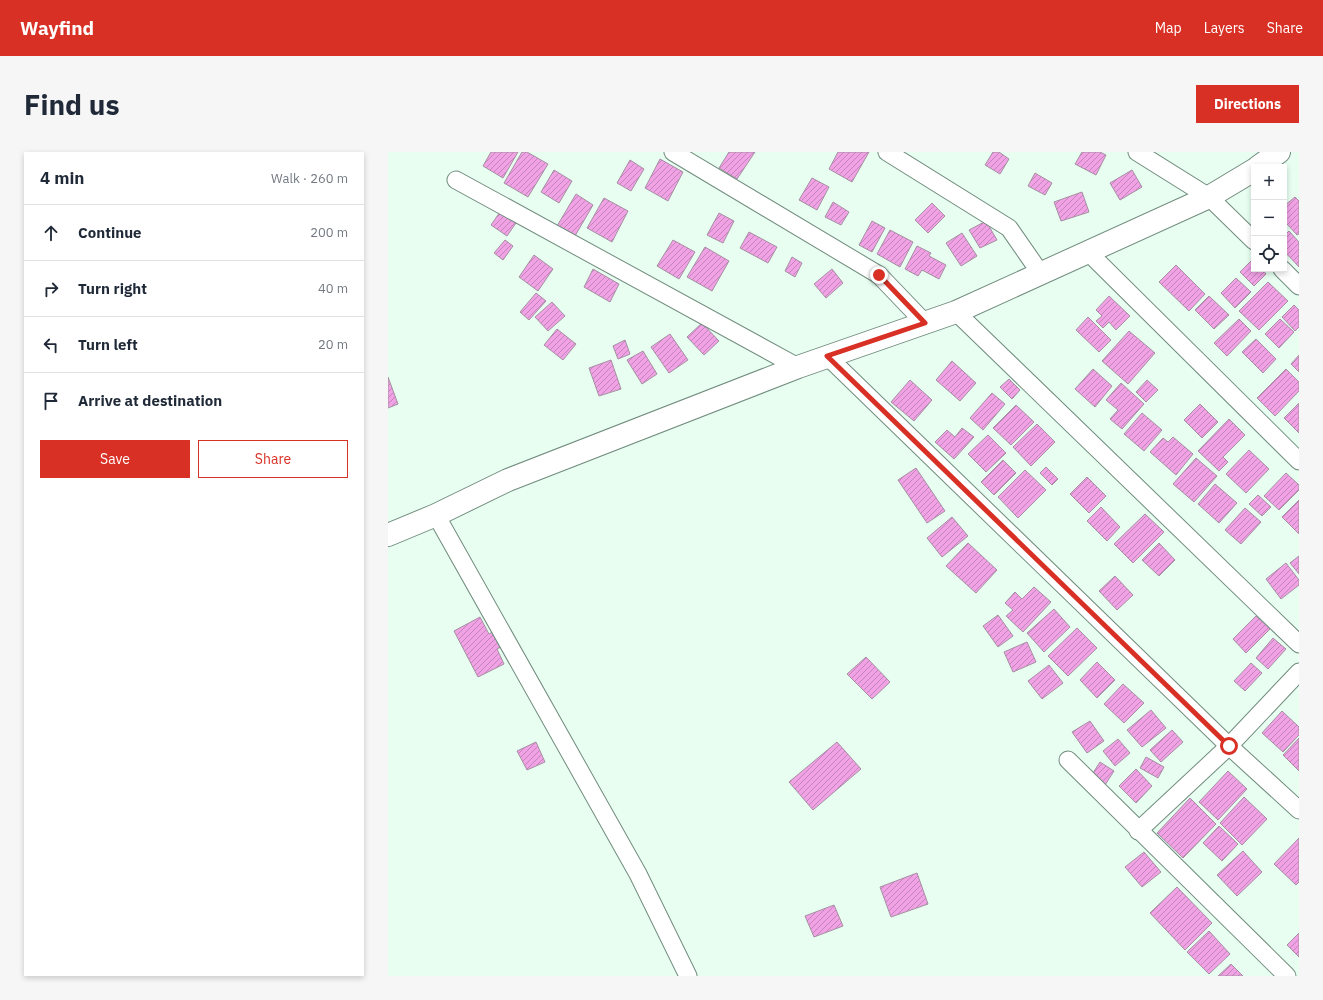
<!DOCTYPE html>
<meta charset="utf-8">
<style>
:root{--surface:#fff;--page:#f6f6f7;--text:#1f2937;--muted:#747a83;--line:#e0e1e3;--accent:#d93025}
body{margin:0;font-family:"IBM Plex Sans",sans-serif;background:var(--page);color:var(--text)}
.controls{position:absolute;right:12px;top:12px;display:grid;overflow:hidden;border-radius:0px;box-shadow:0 2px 6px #0003}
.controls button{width:36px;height:36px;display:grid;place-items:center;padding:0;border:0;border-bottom:1px solid var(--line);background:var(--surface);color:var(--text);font:20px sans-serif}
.stop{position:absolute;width:12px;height:12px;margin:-9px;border:3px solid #d93025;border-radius:50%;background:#fff}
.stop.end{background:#d93025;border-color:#fff;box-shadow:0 1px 4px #0008}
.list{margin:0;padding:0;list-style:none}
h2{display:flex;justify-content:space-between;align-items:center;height:52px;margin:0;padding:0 16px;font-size:17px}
h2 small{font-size:13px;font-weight:400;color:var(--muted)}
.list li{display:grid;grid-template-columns:26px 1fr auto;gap:12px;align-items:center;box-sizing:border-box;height:56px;padding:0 16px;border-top:1px solid var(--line)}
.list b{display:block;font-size:15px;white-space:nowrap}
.list em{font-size:13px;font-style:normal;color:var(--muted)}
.actions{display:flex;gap:8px;padding:12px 16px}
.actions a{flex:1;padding:9px 0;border:1px solid var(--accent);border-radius:0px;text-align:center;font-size:14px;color:var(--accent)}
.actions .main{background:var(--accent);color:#fff}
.icon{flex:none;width:22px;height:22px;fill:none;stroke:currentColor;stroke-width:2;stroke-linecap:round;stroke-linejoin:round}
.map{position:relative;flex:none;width:911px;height:824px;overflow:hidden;border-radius:0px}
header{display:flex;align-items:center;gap:24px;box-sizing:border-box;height:56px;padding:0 20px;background:var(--accent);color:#fff}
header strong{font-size:19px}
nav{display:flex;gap:22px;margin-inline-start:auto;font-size:14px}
.intro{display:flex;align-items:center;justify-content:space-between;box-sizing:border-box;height:96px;padding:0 24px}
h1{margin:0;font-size:28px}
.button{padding:10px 18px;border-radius:0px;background:var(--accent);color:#fff;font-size:14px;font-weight:700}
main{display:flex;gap:24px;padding:0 24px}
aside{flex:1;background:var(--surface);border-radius:0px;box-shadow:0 2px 6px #0003}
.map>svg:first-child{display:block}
.building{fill:url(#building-hatch);stroke:#a58fa1}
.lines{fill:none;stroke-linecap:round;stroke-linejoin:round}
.street-casing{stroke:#718c7e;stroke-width:19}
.secondary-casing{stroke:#718c7e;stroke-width:24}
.street{stroke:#fff;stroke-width:17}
.secondary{stroke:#fff;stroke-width:22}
.route{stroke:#d93025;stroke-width:5}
</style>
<header>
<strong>Wayfind</strong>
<nav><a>Map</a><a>Layers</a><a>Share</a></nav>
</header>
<div class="intro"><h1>Find us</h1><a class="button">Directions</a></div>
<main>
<aside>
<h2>4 min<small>Walk · 260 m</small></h2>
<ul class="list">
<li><svg class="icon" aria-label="ahead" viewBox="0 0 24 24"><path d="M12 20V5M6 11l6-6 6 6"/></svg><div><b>Continue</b></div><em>200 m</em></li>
<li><svg class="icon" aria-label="right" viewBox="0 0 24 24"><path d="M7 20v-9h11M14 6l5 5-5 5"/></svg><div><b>Turn right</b></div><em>40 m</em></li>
<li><svg class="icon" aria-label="left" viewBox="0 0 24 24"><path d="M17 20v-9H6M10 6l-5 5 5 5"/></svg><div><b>Turn left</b></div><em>20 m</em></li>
<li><svg class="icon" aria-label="arrive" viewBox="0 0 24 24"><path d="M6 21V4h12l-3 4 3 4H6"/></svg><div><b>Arrive at destination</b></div></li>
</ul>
<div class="actions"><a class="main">Save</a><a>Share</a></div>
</aside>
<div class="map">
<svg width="911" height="824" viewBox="0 0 911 824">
<defs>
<pattern id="building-hatch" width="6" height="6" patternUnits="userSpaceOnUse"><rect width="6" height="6" fill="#f0a2e5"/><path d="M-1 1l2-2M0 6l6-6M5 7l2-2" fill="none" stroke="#c284ba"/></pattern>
</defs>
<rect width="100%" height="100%" fill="#e7fef1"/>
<!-- building -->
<g class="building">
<path d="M103,0H130L115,26L95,14Z"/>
<path d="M134,0H139L160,12L140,45L116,31Z"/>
<path d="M341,0H367L349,27L331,16Z"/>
<path d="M450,0H481L464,30L441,17Z"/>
<path d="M605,0H611L621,7L612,22L597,13Z"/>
<path d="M694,0H712L718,3L708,23L687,12Z"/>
<path d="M272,7L295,20L280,49L257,36Z"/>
<path d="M242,8L256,17L243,39L229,31Z"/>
<path d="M166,18L184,29L171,51L153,40Z"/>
<path d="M744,18L754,35L732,48L722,31Z"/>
<path d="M647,21L664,31L657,43L640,34Z"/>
<path d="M424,26L441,35L429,58L411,48Z"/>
<path d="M694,40L701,60L673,69L666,50Z"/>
<path d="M188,42L205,53L187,84L169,74Z"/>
<path d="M907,45L911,49V82L909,83L898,71L896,74V54Z"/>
<path d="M216,46L240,59L224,90L199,76Z"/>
<path d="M445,50L461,60L453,73L437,65Z"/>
<path d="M544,51L557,64L540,81L527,68Z"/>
<path d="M112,60L128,71L119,84L103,73Z"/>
<path d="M331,61L346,69L335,91L319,83Z"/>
<path d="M484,69L497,76L484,100L471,93Z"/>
<path d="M598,69L609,88L592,96L581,78Z"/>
<path d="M502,78L525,90L512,115L489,102Z"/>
<path d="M901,79L911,90V115L896,99V84Z"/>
<path d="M361,80L389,95L380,111L352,96Z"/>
<path d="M574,81L589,104L573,114L558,91Z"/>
<path d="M117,88L125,94L115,108L106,101Z"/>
<path d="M285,88L307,100L291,127L269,114Z"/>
<path d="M529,94L543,101L541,104L558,113L551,127L534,118L530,124L517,117Z"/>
<path d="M317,95L341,109L324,139L299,125Z"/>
<path d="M146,103L165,117L150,139L131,125Z"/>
<path d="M404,105L414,111L407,125L397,119Z"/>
<path d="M864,108L866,110V117H874L878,122L866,134L852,120Z"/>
<path d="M788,113L817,142L801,159L771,130Z"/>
<path d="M205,117L231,132L222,150L196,135Z"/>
<path d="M444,117L455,131L438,146L426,132Z"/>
<path d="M848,126L863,140L847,156L833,141Z"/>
<path d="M880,130L900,149L871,178L851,159Z"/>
<path d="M148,141L158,149L141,168L132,160Z"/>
<path d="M721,144L742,164L728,178L721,170L715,176L708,169L714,164L708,158Z"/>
<path d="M821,144L841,163L826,177L807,158Z"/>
<path d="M164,150L177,164L160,179L147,165Z"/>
<path d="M906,153L911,158V175L907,179L894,165Z"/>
<path d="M700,165L723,188L711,200L688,178Z"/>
<path d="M851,167L863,179L839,204L826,191Z"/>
<path d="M892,167L906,180L891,196L877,182Z"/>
<path d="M314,171L331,189L316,203L299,185Z"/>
<path d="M169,177L188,192L175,208L156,193Z"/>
<path d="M741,179L767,201L740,232L714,209Z"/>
<path d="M282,182L300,208L281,221L263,195Z"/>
<path d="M868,187L888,207L875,221L854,200Z"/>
<path d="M237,188L242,202L230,207L225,194Z"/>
<path d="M255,199L269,222L254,232L239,208Z"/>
<path d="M911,203V220L903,212Z"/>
<path d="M223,208L233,237L211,244L201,216Z"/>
<path d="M564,209L588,231L572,249L548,228Z"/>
<path d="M705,217L724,234L707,255L687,237Z"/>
<path d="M898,217L911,230V239L887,264L869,246Z"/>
<path d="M0,225L10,252L0,256Z"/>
<path d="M621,227L632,238L624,247L612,235Z"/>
<path d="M522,228L544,248L526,269L503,250Z"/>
<path d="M759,228L770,238L758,250L748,240Z"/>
<path d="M733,231L756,252L734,277L722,267L730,258L718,248Z"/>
<path d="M604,241L617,252L595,278L582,266Z"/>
<path d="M911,251V281L896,266Z"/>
<path d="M812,252L830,270L814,286L796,268Z"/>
<path d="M628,253L646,270L623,293L605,276Z"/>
<path d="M754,261L774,278L756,299L736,282Z"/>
<path d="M841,267L857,283L835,305L840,310L831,319L810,299Z"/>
<path d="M649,272L667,290L643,314L625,295Z"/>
<path d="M574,276L586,285L566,307L547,290L559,278L567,285Z"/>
<path d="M600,283L618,301L598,320L580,302Z"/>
<path d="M785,285L805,302L788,323L762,300L775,286L780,290Z"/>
<path d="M861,298L881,317L858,341L838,322Z"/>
<path d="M808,306L829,324L806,350L785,332Z"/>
<path d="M615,308L628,321L606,343L593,330Z"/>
<path d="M658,315L670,327L664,333L652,321Z"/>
<path d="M528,316L557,359L539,371L510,328Z"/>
<path d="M637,318L658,338L630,366L610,345Z"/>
<path d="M898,321L911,333V338L891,358L876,344Z"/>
<path d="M699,325L718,344L701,361L682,342Z"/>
<path d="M827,332L849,351L831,371L810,352Z"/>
<path d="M870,343L883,355L874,364L861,352Z"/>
<path d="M911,348V382L894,365Z"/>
<path d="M713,355L732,375L719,389L699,369Z"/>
<path d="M857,356L873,370L853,392L837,378Z"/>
<path d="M757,362L776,380L745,411L726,392Z"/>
<path d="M564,365L580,384L554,405L539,386Z"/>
<path d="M580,391L609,418L588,441L558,414Z"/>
<path d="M771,391L787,408L771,424L754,408Z"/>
<path d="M911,404V422L902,411Z"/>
<path d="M898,411L911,428V433L893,447L878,427Z"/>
<path d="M727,424L745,443L729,458L711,439Z"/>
<path d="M646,435L663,450L635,480L618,464L625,458L617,451L627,440L634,447Z"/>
<path d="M666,457L682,475L656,500L639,481Z"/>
<path d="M610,463L625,484L610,495L595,474Z"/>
<path d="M868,464L882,477L858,501L845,487Z"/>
<path d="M92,465L101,482L109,477L117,493L109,497L116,512L90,525L66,479Z"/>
<path d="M689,476L709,496L680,524L660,504Z"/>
<path d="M885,486L898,497L880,517L868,506Z"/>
<path d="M639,490L648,510L625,520L616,500Z"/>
<path d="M478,505L502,530L484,547L459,522Z"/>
<path d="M709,510L727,528L709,546L692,528Z"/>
<path d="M863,511L874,521L857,539L846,529Z"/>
<path d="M661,513L675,531L654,547L640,529Z"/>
<path d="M735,532L756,551L736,571L716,552Z"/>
<path d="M763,558L778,576L754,595L739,578Z"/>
<path d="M894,559L911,575V583L895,600L874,581Z"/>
<path d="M702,569L716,589L699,601L684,580Z"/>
<path d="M784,578L795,590L773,610L762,598Z"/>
<path d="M911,586V619L895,603Z"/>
<path d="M730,587L742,601L727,614L715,599Z"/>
<path d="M148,590L157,610L139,618L129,599Z"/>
<path d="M449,590L473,617L425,658L401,630Z"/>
<path d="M758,605L776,615L770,626L752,616Z"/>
<path d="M712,610L726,619L717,633L703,624Z"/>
<path d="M748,617L764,634L748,651L731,634Z"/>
<path d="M840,619L859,637L830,668L811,650Z"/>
<path d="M856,645L879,667L854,693L832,671Z"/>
<path d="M802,646L828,672L795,706L769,681Z"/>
<path d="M831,674L850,692L834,709L815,691Z"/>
<path d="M911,686V730L908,733L886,712Z"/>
<path d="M855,699L874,720L849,744L829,723Z"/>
<path d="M756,700L773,720L754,735L737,715Z"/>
<path d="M529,721L540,752L503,765L492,735Z"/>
<path d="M789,735L824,771L797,798L762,761Z"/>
<path d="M446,753L455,774L426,785L417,764Z"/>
<path d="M821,779L842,802L821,822L799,800Z"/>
<path d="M911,781V805L899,793Z"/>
<path d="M843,812L855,824H830Z"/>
</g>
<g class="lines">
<!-- street casing -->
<g class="street-casing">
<g id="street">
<path d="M285,0L491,123L537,171"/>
<path d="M499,0L621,76L653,122"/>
<path d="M749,0L821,45L866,89"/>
<path d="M68,28L410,215"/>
<path d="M700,100L911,309"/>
<path d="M894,117L911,134"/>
<path d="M568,160L911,492"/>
<path d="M439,204L841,594L911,658"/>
<path d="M48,363L250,722L300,824"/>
<path d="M680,608L899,824"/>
<path d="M750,679L841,594L911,520"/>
</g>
</g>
<!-- secondary casing -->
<g class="secondary-casing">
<g id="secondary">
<path d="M870,15L891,0"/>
<path d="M0,383L48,363L120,328L410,215L568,160L821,45L866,18"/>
</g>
</g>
<!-- street -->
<use href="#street" class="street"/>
<!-- secondary -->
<use href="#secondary" class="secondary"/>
</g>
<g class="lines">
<!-- route -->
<path class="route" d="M491,123L537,171L439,204L841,594"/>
</g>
</svg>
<div class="controls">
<button>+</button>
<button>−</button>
<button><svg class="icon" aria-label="locate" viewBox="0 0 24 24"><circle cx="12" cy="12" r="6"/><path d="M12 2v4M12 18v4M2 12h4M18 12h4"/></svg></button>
</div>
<div class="stop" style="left:841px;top:594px"></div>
<div class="stop end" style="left:491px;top:123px"></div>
</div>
</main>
